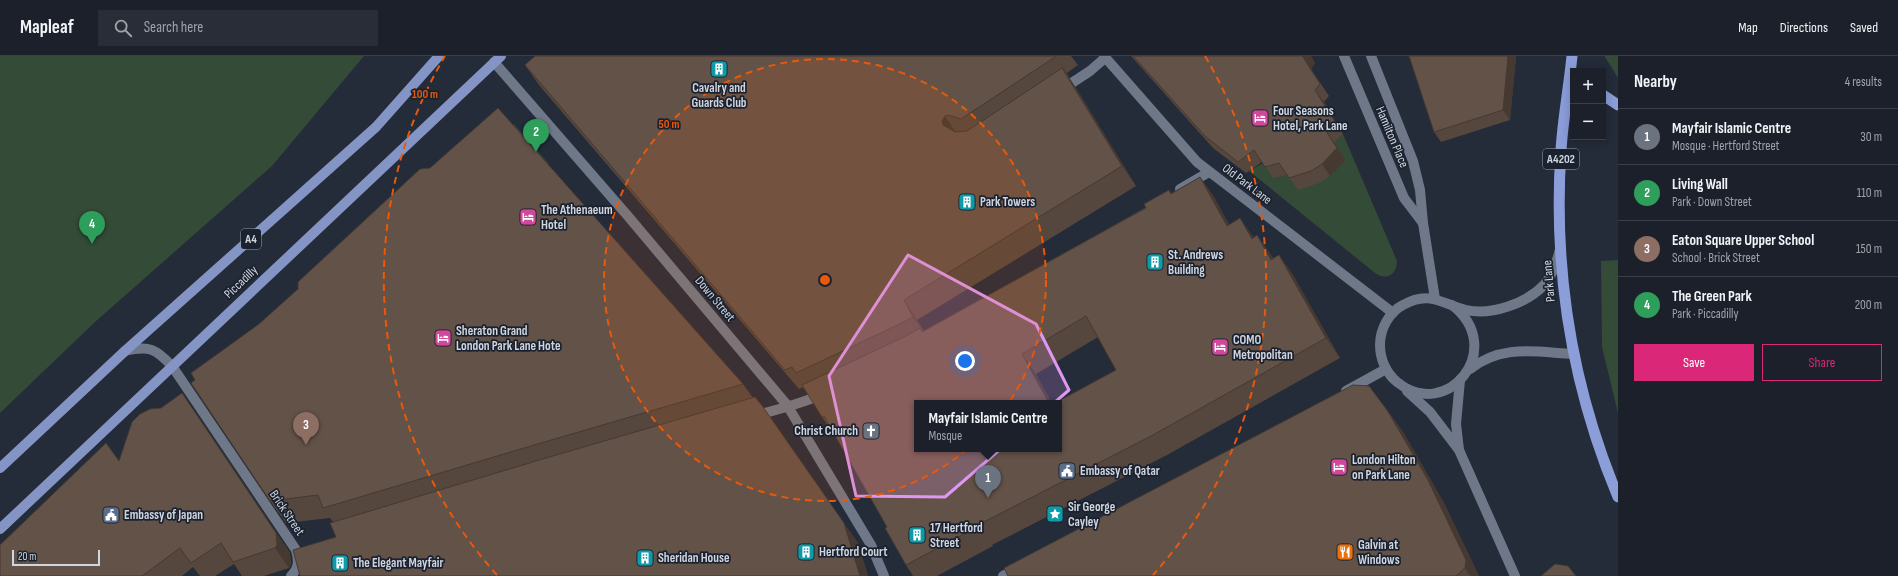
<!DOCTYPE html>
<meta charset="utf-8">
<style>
:root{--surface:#1b202b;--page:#282d37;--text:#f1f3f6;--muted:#a0a3a9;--line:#393e47;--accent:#db2777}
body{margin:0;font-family:"Sofia Sans Condensed",sans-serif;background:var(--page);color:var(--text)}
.controls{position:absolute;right:12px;top:12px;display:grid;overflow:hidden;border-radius:0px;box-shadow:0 2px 10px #0003}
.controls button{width:36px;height:36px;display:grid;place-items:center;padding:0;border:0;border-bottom:1px solid var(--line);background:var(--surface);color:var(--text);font:20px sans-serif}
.scale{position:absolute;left:12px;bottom:10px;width:88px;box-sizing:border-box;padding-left:4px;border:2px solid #d0d5de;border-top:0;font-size:11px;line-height:14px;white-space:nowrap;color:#d0d5de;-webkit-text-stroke:3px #1a212f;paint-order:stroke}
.you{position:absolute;left:965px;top:305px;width:14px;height:14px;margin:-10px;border:3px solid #fff;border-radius:50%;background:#1a73e8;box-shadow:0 0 0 6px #1a73e833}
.badge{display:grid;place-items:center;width:26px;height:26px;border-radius:50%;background:var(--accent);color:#fff;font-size:13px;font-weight:700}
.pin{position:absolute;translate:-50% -33px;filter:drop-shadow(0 1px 2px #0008)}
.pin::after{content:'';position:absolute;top:21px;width:14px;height:12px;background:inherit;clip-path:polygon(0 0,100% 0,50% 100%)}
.popup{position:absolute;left:914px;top:344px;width:148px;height:52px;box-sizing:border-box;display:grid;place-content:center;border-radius:0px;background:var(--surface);filter:drop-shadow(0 1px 3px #0005);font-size:13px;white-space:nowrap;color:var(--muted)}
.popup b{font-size:15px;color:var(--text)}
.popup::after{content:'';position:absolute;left:50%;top:100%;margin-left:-8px;border:8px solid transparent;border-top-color:var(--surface)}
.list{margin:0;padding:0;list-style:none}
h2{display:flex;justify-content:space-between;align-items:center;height:52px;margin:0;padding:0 16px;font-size:17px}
h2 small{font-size:13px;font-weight:400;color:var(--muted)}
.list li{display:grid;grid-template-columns:26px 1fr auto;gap:12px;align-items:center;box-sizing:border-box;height:56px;padding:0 16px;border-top:1px solid var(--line)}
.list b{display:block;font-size:15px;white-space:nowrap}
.list p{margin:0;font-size:13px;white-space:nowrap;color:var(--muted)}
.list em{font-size:13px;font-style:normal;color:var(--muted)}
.actions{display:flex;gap:8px;padding:12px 16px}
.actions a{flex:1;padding:9px 0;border:1px solid var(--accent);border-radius:0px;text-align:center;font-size:14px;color:var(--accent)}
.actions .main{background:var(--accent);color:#fff}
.icon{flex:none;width:22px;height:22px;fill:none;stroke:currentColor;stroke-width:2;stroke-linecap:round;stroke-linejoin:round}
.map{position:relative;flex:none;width:1618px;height:520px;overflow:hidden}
header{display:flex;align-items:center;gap:24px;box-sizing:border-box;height:56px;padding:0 20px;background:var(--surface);border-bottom:1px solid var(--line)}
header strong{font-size:19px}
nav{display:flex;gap:22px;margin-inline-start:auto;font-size:14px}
.search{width:280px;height:36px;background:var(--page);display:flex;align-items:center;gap:10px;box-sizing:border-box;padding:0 14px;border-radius:0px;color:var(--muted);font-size:15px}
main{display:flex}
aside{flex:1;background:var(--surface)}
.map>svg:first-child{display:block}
.green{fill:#344b37}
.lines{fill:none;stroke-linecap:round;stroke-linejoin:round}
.minor{stroke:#6f7888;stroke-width:10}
.primary{stroke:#8495c5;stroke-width:10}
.trunk{stroke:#8b9eda;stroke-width:11}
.wall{fill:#55473e;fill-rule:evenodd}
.shaded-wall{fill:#453932}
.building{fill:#635248;stroke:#453932;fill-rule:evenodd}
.marked{fill:#de98f2;fill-opacity:0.2;stroke:#de98f2;stroke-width:3;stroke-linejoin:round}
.ring{fill:none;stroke:#e8590c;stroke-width:2;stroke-dasharray:7 5}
.labels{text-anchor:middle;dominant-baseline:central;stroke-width:3.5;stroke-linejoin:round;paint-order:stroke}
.shield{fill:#1a212f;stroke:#999faa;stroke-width:1}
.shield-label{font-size:12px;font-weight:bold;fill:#d0d5de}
.poi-label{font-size:13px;font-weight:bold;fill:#d0d5de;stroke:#1a212f;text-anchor:start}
.street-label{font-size:13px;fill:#d0d5de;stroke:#1a212f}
.centre{fill:#e8590c;stroke:#1a212f;stroke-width:2}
.ring-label{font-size:12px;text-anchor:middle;font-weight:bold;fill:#e8590c;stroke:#1a212f;stroke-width:3.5;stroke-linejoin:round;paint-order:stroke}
</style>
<header>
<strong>Mapleaf</strong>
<div class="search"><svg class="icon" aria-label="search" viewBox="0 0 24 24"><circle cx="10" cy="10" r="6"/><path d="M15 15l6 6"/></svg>Search here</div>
<nav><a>Map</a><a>Directions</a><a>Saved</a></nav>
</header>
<main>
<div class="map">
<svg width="1618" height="520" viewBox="0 0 1618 520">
<rect width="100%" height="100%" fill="#242b39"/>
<!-- green -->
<g class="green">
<path d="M0,0H364L272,110L95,266L0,357Z"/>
<path d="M1605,0H1618V22L1605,1Z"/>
<path d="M514,68L549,108L546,110L499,82Z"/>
<path d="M1343,78L1397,205C1397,219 1386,225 1375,217L1249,115L1263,107L1288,118L1298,133C1322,126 1328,123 1345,104L1334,87Z"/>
<path d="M1618,204V357L1602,291L1601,205Z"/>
</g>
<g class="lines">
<!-- minor -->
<g class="minor">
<path d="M1104,0L1197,106L1393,257"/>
<path d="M1344,0L1404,142L1423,167"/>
<path d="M1371,0L1413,105L1420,134L1423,167L1435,243"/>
<path d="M494,6L627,159L787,349L871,489L884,520"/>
<path d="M1061,34L1090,15L1105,2"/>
<path d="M1180,133L1209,116"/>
<path d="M1452,249C1508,292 1447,367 1397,326C1386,317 1380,303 1380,289C1380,273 1389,256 1403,249C1430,234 1442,248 1466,254C1491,260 1527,247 1544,229C1553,219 1557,206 1560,193"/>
<path d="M125,295C149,289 156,293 172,310L296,494C299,505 299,512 291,520"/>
<path d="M1470,313C1502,288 1535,296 1573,298"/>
<path d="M1346,335L1386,313"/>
<path d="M1407,335L1430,356L1459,394L1515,520"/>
<path d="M755,360C778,353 801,348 823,338"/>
<path d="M1459,394L1456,368L1460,324"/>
<path d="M1003,520L1018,512"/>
</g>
<!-- primary -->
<g class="primary">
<path d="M0,412L125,295L376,71L439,0"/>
<path d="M0,473L501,0"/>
</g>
<!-- trunk -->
<g class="trunk">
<path d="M1572,0C1569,31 1563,62 1561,94C1553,213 1572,331 1618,441"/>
<path d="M1603,39L1618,49"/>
</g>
</g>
<!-- wall -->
<g class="wall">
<path d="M535,0H1071L1078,9L1067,17L1069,21L1076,32L1136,130L917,264L924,275L1200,121L1214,141L1229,169L1254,182L1257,179L1273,202L1279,199L1293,219L1340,302L1167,399L992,489L993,490L937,520H913L906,509L887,471L836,381L822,361L804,331L799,333L539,29L525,9ZM1098,281L1116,314L1059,393L1036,318Z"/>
<path d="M1131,0H1311L1315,7L1311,13L1329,40L1324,46L1343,78L1334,87L1345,104L1330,120L1319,127L1298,134L1287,119L1273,122L1262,106L1246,117L1213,92Z"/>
<path d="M1516,0L1510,64L1441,86L1434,76Z"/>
<path d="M195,324L743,328L858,487L868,520H300L336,481L333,466L330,462L286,467L270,445Z"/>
<path d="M1387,354L1403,376L1444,447L1479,520H1008Z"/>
<path d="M196,357L290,497L291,509L289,512L264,520H242L234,508L215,520H200L193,511L182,520H0L119,405Z"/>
</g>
<!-- shaded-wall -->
<g class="shaded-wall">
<path d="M1055,0L1067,17L1069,21Z"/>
<path d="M1303,0H1311L1315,7L1311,13L1329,40L1303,1Z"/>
<path d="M1508,0H1516L1510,64L1503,54Z"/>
<path d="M1062,12L1076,32L1136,130L1122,110Z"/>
<path d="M1315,34L1324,46L1343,78L1335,66Z"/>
<path d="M945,60L958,80L943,69L942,65Z"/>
<path d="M1326,75L1334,87L1345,104L1330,120L1322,108Z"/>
<path d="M1200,121L1214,141L1241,190L1227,170Z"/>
<path d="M1240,162L1254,182L1252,183Z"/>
<path d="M1257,179L1271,199L1285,223L1271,204Z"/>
<path d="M1279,199L1293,219L1340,302L1326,282Z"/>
<path d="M904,244L917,264L927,280L913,261Z"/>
<path d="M1022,298L1036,318L1052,347H1049Z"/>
<path d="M182,337L290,497L291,509L289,512L275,492Z"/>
<path d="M763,351L858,487L868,520H860Z"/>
<path d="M1387,354L1403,376L1444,447L1479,520H1470L1465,512Z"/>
</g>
<!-- building -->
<g class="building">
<path d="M535,0H1055V1L961,63L948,59L945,60L942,65L943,69L955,76L967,75L1062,12L1122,110L904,244L913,261L902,267L796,317L792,311L785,314L525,9Z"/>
<path d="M1133,0H1303V1L1320,28L1315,34L1335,66L1326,75L1337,92L1322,108L1311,115L1289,122L1279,107L1265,111L1254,94L1238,106L1205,80Z"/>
<path d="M1409,0H1508L1503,54L1434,76Z"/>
<path d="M498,52L743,328L541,387L323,452L318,439L270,445L191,327L195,324L191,317L259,268L298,233V226L420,113L430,112Z"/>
<path d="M1200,121L1227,170L1240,162L1252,183L1257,179L1271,204L1279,199L1326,282L1153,379L978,469L979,470L906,509L885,472L887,471L824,360L822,361L802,329L908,279L920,272L922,276L1146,152L1144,148L1169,134L1171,138ZM1086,260L1116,314L1055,347H1059V393H917V347H1049L1022,298Z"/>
<path d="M1353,329L1369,330L1387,354L1428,424L1466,504L1465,512L1456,520H1008L1004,512Z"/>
<path d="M182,337L276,477L277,489L275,492L233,506L221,487L191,507L180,492L142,520H0V489L106,387L119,405L132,366L140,358L150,353L161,352Z"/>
<path d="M755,341L763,351L844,467L860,520H300L293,494L336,481L330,467L546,402Z"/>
<path d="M1555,508L1568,510L1576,520H1541Z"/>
</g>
<!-- marked area -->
<path class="marked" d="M908,199L1036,268L1069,334L945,441L856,440L829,320Z"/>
<!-- distance rings -->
<circle cx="825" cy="224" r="221" fill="#e8590c" fill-opacity=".12"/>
<g class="ring">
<circle cx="825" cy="224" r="221"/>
<path d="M497 519A441 441 0 0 1 445 0M1205 0A441 441 0 0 1 1153 519"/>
</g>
<!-- icons -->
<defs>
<g id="building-square" transform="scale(0.9)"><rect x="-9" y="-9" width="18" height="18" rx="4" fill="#0f9aa8" stroke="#1a212f"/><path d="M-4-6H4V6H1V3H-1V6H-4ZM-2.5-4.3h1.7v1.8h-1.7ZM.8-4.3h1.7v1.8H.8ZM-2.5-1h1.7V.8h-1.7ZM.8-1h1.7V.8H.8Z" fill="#fff"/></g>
<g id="hotel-square" transform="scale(0.9)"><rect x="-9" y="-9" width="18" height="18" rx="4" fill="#d1479c" stroke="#1a212f"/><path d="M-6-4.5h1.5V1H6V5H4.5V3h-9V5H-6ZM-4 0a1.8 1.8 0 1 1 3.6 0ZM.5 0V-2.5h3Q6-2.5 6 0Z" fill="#fff"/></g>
<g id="church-square" transform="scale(0.9)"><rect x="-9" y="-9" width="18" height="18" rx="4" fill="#6b7280" stroke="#1a212f"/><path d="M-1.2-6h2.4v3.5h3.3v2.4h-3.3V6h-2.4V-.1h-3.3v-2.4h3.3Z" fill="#fff"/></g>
<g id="civic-square" transform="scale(0.9)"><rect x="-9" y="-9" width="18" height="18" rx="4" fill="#5c6f8a" stroke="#1a212f"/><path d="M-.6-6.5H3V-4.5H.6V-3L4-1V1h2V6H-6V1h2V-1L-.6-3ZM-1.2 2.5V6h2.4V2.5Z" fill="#fff"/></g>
<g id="sight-square" transform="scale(0.9)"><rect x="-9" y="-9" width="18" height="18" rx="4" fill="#0f9aa8" stroke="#1a212f"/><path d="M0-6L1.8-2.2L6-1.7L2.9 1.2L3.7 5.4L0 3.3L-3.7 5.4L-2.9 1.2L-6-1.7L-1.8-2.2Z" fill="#fff"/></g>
<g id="restaurant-square" transform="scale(0.9)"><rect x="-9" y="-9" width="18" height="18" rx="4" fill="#e8710a" stroke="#1a212f"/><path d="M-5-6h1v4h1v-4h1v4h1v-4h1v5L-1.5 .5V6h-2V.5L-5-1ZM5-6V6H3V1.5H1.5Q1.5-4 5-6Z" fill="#fff"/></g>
</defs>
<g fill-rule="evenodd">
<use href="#building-square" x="719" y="13"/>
<use href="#hotel-square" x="1260" y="62"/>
<use href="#building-square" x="967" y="146"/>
<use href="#hotel-square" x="528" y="161"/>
<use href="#building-square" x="1155" y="206"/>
<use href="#hotel-square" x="443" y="282"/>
<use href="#hotel-square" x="1220" y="291"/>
<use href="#church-square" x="871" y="375"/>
<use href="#hotel-square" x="1339" y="411"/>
<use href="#civic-square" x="1067" y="415"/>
<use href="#sight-square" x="1055" y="458"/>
<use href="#civic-square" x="111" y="459"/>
<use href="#building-square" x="917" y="479"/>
<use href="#building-square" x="806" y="496"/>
<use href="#restaurant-square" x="1345" y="496"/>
<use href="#building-square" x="645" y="502"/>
<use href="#building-square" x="340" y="507"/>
</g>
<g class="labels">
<!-- shield labels -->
<g class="shield">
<rect x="1543" y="93" width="36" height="20" rx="3"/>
<rect x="241" y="173" width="20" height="20" rx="3"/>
</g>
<g class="shield-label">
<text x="1561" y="103">A4202</text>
<text x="251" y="183">A4</text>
</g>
<!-- poi labels -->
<g class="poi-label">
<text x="719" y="32" text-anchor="middle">Cavalry and<tspan x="719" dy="15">Guards Club</tspan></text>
<text x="1273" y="55">Four Seasons<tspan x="1273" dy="15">Hotel, Park Lane</tspan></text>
<text x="980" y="146">Park Towers</text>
<text x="541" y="154">The Athenaeum<tspan x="541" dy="15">Hotel</tspan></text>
<text x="1168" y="199">St. Andrews<tspan x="1168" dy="15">Building</tspan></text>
<text x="456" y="275">Sheraton Grand<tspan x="456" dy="15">London Park Lane Hote</tspan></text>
<text x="1233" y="284">COMO<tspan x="1233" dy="15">Metropolitan</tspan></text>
<text x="858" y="375" text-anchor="end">Christ Church</text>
<text x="1352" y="404">London Hilton<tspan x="1352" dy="15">on Park Lane</tspan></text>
<text x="1080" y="415">Embassy of Qatar</text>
<text x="1068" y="451">Sir George<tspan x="1068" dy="15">Cayley</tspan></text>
<text x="124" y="459">Embassy of Japan</text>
<text x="930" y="472">17 Hertford<tspan x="930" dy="15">Street</tspan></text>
<text x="1358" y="489">Galvin at<tspan x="1358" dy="15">Windows</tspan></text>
<text x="819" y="496">Hertford Court</text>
<text x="658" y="502">Sheridan House</text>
<text x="353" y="507">The Elegant Mayfair</text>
</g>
<!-- street labels -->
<g class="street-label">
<text transform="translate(1392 81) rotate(67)">Hamilton Place</text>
<text transform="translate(1247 128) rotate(37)">Old Park Lane</text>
<text transform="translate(1549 225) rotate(-95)">Park Lane</text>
<text transform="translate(241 226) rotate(-44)">Piccadilly</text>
<text transform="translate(715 243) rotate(50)">Down Street</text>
<text transform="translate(287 457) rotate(56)">Brick Street</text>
</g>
</g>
<circle cx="825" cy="224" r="6" class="centre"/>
<g class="ring-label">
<text x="425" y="42">100 m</text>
<text x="669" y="72">50 m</text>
</g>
</svg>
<div class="controls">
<button>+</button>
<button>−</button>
</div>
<div class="scale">20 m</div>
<div class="you"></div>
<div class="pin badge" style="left:988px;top:442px;background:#6b7280">1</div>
<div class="popup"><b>Mayfair Islamic Centre</b>Mosque</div>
<div class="pin badge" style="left:536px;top:96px;background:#2e9e5b">2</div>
<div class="pin badge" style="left:306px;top:389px;background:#8d6e63">3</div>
<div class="pin badge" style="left:92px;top:188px;background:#2e9e5b">4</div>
</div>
<aside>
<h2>Nearby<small>4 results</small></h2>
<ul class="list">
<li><span class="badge" style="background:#6b7280">1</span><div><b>Mayfair Islamic Centre</b><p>Mosque · Hertford Street</p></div><em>30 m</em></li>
<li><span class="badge" style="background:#2e9e5b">2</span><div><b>Living Wall</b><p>Park · Down Street</p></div><em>110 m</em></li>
<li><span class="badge" style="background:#8d6e63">3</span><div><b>Eaton Square Upper School</b><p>School · Brick Street</p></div><em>150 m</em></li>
<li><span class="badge" style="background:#2e9e5b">4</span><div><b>The Green Park</b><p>Park · Piccadilly</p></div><em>200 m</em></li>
</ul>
<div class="actions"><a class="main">Save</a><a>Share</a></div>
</aside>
</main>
